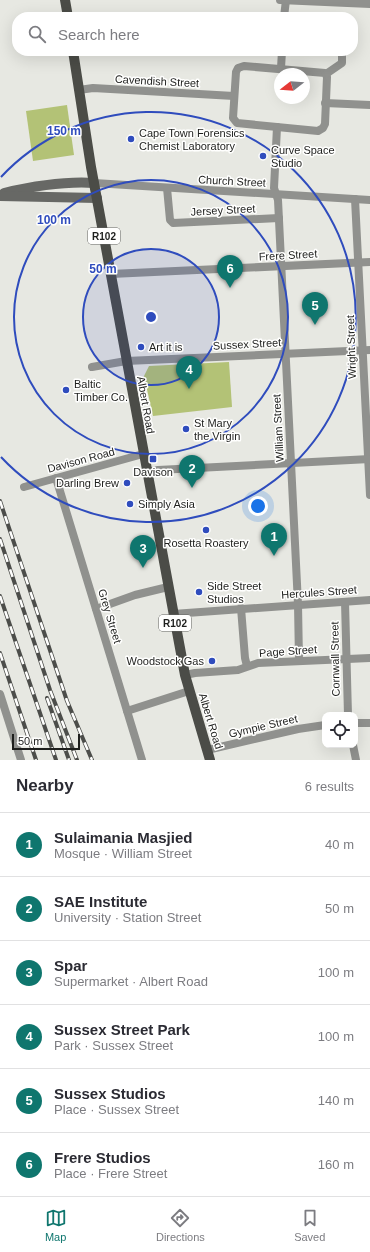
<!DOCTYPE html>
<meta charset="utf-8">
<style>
:root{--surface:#fff;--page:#f7f7f7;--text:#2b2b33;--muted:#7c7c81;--line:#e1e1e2;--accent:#0f766e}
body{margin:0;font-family:Helvetica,sans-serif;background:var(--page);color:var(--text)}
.controls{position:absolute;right:12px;bottom:12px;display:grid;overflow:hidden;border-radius:8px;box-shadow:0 4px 16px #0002}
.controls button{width:36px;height:36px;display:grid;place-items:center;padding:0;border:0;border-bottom:1px solid var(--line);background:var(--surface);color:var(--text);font:20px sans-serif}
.compass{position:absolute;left:274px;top:68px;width:36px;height:36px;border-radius:50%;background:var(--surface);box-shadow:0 4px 16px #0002;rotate:253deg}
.scale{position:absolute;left:12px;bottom:10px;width:68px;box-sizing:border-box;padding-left:4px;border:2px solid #1e1f1d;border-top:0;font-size:11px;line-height:14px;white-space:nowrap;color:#1e1f1d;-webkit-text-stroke:3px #fffffe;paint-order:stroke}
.you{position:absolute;left:258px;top:506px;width:14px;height:14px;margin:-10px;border:3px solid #fff;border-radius:50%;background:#1a73e8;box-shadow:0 0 0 6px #1a73e833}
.badge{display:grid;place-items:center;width:26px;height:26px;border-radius:50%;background:var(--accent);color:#fff;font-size:13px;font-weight:700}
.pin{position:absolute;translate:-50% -33px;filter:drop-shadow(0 1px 2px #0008)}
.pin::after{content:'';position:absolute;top:21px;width:14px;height:12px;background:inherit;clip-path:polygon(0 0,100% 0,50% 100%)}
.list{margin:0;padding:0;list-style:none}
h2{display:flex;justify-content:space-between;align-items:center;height:52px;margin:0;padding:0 16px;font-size:17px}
h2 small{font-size:13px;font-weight:400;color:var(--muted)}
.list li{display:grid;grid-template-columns:26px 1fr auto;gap:12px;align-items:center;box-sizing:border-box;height:64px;padding:0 16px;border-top:1px solid var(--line)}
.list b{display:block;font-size:15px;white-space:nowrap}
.list p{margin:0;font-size:13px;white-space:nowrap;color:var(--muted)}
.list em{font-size:13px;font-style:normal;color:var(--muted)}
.icon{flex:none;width:22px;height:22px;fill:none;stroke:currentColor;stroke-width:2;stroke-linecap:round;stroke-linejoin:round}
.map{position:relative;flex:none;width:370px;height:760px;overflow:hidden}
.search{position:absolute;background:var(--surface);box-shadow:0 4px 16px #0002;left:12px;right:12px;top:12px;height:44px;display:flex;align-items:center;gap:10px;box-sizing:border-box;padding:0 14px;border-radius:16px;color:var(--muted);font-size:15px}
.sheet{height:436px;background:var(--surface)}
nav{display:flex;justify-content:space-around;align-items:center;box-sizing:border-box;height:56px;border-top:1px solid var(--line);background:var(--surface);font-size:11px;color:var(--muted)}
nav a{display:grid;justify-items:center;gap:2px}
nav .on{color:var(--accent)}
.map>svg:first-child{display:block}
.green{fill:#b3c276}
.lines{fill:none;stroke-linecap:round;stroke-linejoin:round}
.minor{stroke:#90918e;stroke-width:8}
.secondary{stroke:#676865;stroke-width:10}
.primary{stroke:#4b4c47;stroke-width:10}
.rail-casing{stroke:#4c4d4a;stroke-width:4}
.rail{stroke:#fffffe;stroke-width:2.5;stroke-dasharray:8;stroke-linecap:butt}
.ring{fill:none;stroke:#2f4cbd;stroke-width:2}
.poi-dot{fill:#2f4cbd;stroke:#fffffe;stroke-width:1.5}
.labels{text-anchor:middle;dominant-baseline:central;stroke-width:3;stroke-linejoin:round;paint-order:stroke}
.shield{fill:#fffffe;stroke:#626260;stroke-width:1}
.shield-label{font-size:10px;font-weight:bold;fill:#1e1f1d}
.street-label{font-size:11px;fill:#1e1f1d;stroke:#fffffe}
.poi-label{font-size:11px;fill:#1e1f1d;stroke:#fffffe;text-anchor:start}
.centre{fill:#2f4cbd;stroke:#fffffe;stroke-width:2}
.ring-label{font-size:12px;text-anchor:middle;font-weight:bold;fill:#2f4cbd;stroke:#fffffe;stroke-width:3;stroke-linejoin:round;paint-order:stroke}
</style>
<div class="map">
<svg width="370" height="760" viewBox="0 0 370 760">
<rect width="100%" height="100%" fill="#e7e8e2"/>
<!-- green -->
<g class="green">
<path d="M67,105L74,155L33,161L26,111Z"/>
<path d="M229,362L232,407L153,416L144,376L149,366Z"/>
</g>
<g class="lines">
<!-- minor -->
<g class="minor">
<path d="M280,0L370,4"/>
<path d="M284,17L286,0"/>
<path d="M244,66L325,73L327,77L325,124L323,128L318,131L237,123L233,118L236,72L238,68Z"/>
<path d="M281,68L282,51"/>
<path d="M326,74L342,63V51"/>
<path d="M79,90L93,88L234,96"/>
<path d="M325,103L370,105"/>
<path d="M277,127L274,188L278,200L298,604L299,661"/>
<path d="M94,183L370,200"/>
<path d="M167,188L170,220L173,223L279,218"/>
<path d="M355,199L370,495"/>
<path d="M111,274L370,262"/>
<path d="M92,367L126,361L370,350"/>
<path d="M147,472L158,470L370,459"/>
<path d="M56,478L142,760"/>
<path d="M24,487L143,454"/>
<path d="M345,602L348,715"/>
<path d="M241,608L245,658L247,666"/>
<path d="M96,609L135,595L168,587"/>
<path d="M173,614L370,600"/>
<path d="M185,675L195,673L238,670L258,663L370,658"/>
<path d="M0,694L21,760"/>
<path d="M127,711L189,691"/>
<path d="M355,723H370"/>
<path d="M353,745L356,760"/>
<path d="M207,750L298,729L325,725"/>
</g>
<!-- secondary -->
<g class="secondary">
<path d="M4,193C34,186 63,181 94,183"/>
<path d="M0,196L97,198"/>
</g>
<!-- primary -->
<g class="primary">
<path d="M65,0L68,17"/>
<path d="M73,51L91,167L185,675L210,760"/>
</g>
<!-- rail casing -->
<g class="rail-casing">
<g id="rail">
<path d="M0,501L67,701L92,760"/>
<path d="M0,539L50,690L77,760"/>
<path d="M0,596L56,760"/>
<path d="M0,653L36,760"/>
<path d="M47,698L69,760"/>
</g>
</g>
<!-- rail -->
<use href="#rail" class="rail"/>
</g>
<!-- distance rings -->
<circle cx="151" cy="317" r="68" fill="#2f4cbd" fill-opacity=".12"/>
<g class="ring">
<circle cx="151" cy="317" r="68"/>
<circle cx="151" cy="317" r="137"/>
<path d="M1 177A205 205 0 1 1 1 457"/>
</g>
<!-- markers -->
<g class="poi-dot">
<circle cx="131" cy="139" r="4"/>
<circle cx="263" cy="156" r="4"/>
<circle cx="141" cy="347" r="4"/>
<circle cx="66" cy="390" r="4"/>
<circle cx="186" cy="429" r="4"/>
<rect x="149" y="455" width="8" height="8" rx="2"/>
<circle cx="127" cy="483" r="4"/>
<circle cx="130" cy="504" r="4"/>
<circle cx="206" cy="530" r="4"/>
<circle cx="199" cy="592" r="4"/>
<circle cx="212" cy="661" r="4"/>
</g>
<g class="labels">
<!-- shield labels -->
<g class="shield">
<rect x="88" y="228" width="32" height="16" rx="3"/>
<rect x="159" y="615" width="32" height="16" rx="3"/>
</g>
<g class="shield-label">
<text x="104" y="236">R102</text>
<text x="175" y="623">R102</text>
</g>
<!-- street labels -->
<g class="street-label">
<text transform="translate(157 81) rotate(3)">Cavendish Street</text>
<text transform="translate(232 181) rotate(3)">Church Street</text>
<text transform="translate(223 210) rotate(-3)">Jersey Street</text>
<text transform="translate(288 255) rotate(-3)">Frere Street</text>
<text transform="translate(247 344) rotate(-3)">Sussex Street</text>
<text transform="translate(351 347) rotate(-92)">Wright Street</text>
<text transform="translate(146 405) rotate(80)">Albert Road</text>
<text transform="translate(278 428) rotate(-93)">William Street</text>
<text transform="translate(81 460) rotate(-15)">Davison Road</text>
<text transform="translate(319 592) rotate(-4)">Hercules Street</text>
<text transform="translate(110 616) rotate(73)">Grey Street</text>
<text transform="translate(288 651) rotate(-4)">Page Street</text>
<text transform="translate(335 659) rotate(-91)">Cornwall Street</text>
<text transform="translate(211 721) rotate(73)">Albert Road</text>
<text transform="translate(263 726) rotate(-13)">Gympie Street</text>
</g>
<!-- poi labels -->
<g class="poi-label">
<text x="139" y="133">Cape Town Forensics<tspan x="139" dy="13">Chemist Laboratory</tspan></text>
<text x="271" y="150">Curve Space<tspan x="271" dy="13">Studio</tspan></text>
<text x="149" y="347">Art it is</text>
<text x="74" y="384">Baltic<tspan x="74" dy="13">Timber Co.</tspan></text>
<text x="194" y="423">St Mary<tspan x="194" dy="13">the Virgin</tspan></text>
<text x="153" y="472" text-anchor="middle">Davison</text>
<text x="119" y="483" text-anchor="end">Darling Brew</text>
<text x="138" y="504">Simply Asia</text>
<text x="206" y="543" text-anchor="middle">Rosetta Roastery</text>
<text x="207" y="586">Side Street<tspan x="207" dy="13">Studios</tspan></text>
<text x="204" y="661" text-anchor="end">Woodstock Gas</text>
</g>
</g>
<circle cx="151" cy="317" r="6" class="centre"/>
<g class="ring-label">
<text x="64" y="135">150 m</text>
<text x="54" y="224">100 m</text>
<text x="103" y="273">50 m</text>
</g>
</svg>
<div class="controls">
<button><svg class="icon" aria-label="locate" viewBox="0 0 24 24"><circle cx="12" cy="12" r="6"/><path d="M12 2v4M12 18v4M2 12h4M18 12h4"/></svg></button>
</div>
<svg class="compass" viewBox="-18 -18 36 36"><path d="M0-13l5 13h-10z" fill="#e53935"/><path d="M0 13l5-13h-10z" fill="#7c7c81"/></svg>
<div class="scale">50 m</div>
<div class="you"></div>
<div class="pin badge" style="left:274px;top:556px">1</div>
<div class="pin badge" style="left:192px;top:488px">2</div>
<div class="pin badge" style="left:143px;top:568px">3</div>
<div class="pin badge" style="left:189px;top:389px">4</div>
<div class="pin badge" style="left:315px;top:325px">5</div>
<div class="pin badge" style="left:230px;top:288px">6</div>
<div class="search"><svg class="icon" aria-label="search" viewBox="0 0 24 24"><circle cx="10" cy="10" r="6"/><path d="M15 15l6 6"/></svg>Search here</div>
</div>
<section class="sheet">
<h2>Nearby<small>6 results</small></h2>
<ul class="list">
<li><span class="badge">1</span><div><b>Sulaimania Masjied</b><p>Mosque · William Street</p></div><em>40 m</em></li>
<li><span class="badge">2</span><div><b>SAE Institute</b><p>University · Station Street</p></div><em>50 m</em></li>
<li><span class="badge">3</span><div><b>Spar</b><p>Supermarket · Albert Road</p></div><em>100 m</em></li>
<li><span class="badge">4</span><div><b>Sussex Street Park</b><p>Park · Sussex Street</p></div><em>100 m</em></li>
<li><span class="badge">5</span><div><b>Sussex Studios</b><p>Place · Sussex Street</p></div><em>140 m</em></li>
<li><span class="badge">6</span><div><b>Frere Studios</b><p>Place · Frere Street</p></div><em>160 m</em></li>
</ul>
</section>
<nav>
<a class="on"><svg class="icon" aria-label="map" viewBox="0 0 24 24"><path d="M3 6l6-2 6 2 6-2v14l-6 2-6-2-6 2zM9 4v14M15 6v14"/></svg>Map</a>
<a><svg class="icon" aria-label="directions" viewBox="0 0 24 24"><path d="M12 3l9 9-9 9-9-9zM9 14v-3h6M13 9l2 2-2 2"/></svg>Directions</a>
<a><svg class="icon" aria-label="saved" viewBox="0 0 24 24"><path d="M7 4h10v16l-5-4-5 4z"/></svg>Saved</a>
</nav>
